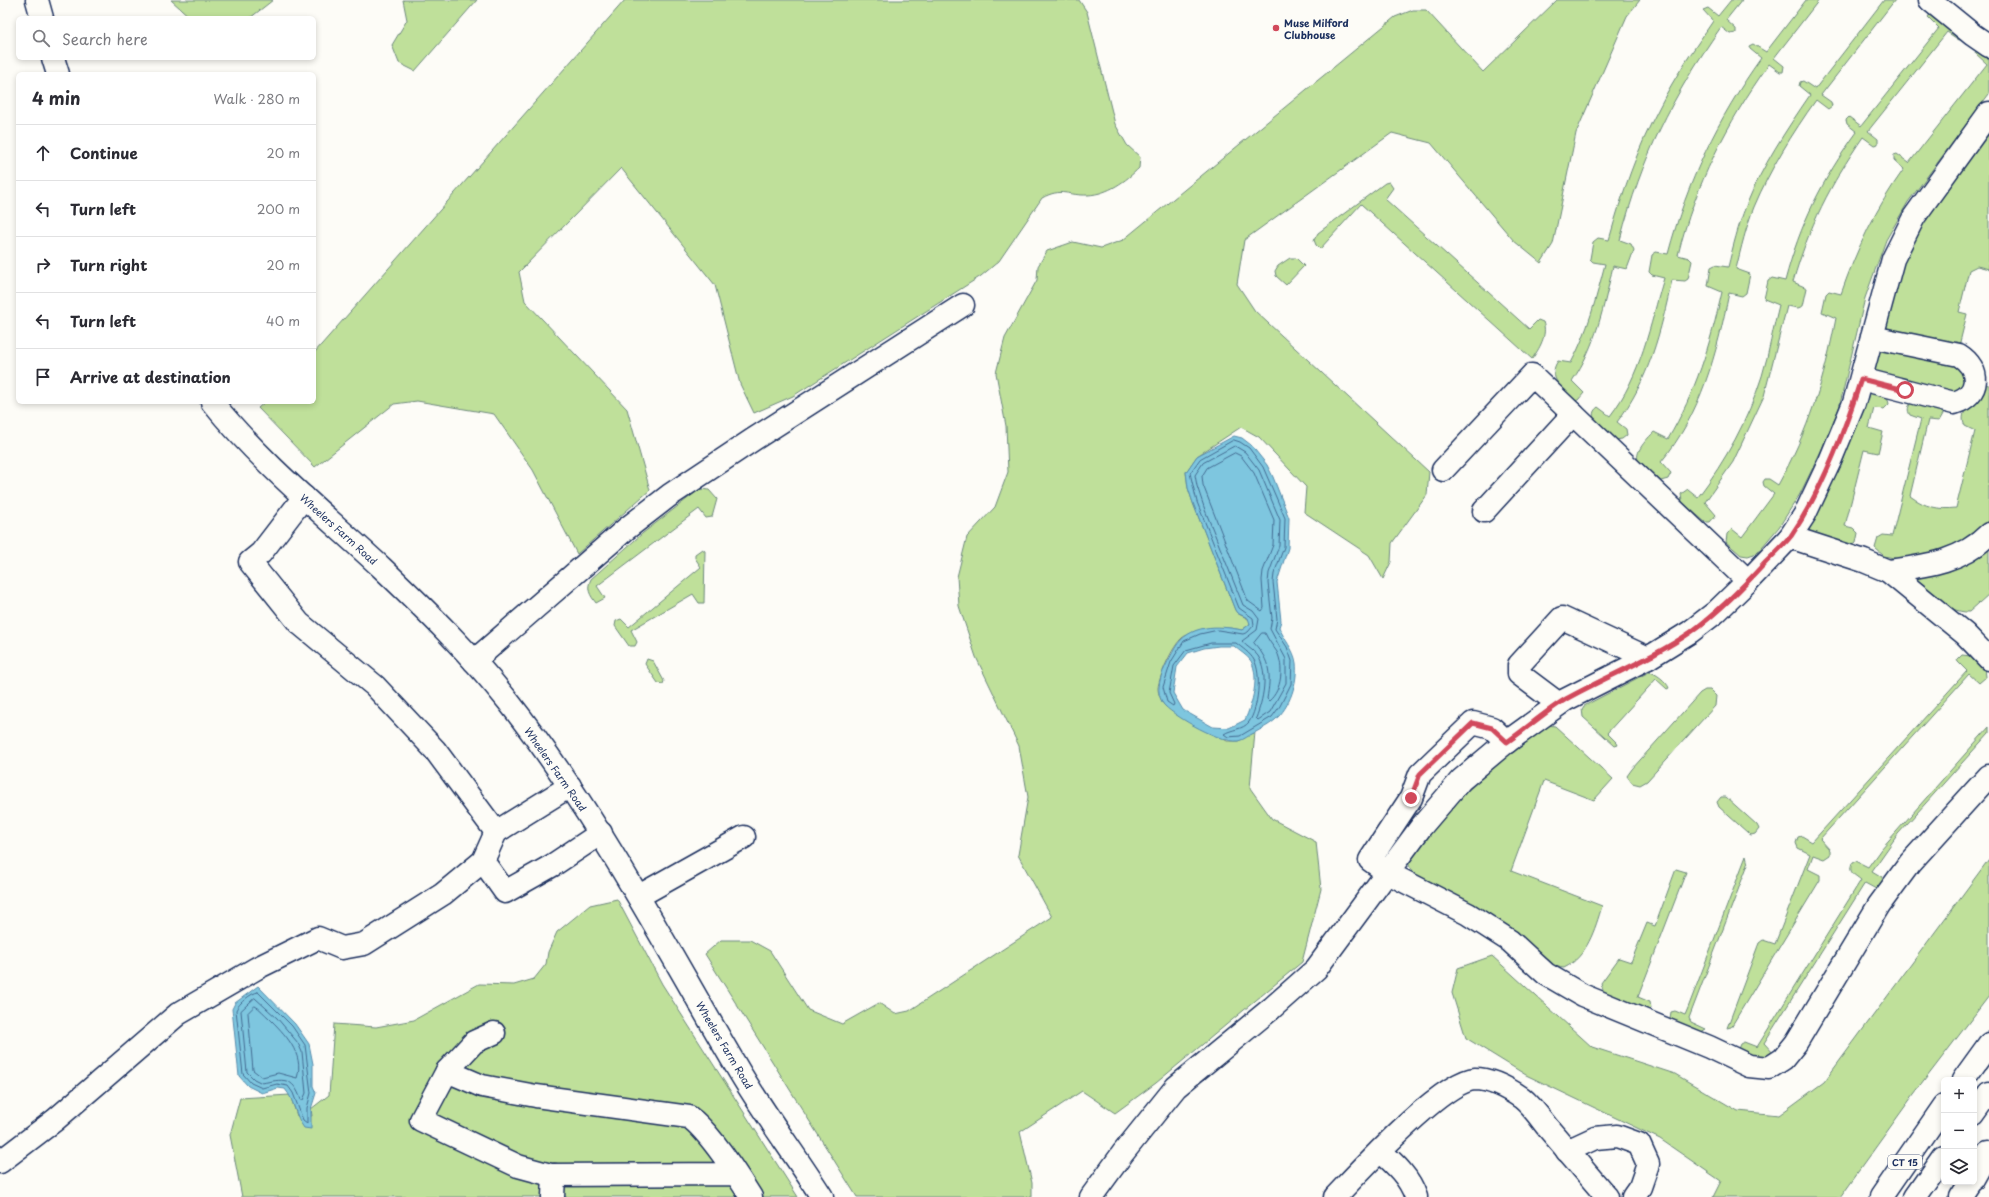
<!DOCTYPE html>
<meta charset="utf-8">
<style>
:root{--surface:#fff;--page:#f7f7f7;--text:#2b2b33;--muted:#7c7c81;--line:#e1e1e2}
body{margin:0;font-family:"Playpen Sans",sans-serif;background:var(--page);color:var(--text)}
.controls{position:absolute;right:12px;bottom:12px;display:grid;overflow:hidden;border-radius:6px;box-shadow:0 2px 6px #0003}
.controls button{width:36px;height:36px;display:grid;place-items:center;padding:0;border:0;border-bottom:1px solid var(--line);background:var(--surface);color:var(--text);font:20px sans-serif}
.stop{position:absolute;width:12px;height:12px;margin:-9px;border:3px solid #d1495b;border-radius:50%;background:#fff}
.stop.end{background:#d1495b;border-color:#fff;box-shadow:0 1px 4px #0008}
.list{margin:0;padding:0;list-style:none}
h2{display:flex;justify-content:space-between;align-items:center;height:52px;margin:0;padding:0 16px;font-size:17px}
h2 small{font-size:13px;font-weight:400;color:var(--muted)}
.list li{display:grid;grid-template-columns:26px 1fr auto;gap:12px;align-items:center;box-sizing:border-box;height:56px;padding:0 16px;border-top:1px solid var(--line)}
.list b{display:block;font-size:15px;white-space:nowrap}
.list em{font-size:13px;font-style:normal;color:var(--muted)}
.icon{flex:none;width:22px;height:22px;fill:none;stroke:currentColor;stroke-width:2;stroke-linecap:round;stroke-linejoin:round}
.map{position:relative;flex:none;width:1989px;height:1197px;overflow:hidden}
.search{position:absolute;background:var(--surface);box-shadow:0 2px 6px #0003;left:16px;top:16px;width:300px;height:44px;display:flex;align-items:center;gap:10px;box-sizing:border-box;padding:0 14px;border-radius:6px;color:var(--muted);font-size:15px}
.panel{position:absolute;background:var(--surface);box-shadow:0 2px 6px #0003;left:16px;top:72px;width:300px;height:332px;border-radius:6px}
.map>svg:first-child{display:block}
.green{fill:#bfe09a;stroke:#6d887c}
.water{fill:#7ec6df;stroke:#568aab;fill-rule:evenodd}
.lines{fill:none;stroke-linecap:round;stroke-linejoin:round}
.shore{stroke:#436b92;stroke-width:1}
.minor-casing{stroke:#1b2f5e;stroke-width:25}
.major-casing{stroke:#1b2f5e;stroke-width:25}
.highway-casing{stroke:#1b2f5e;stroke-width:25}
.minor{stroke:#fdfcf7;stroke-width:22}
.major{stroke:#fdfcf7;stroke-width:22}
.highway{stroke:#fdfcf7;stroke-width:22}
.route{stroke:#d1495b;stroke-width:5}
.poi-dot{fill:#d1495b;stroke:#fdfcf7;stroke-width:1.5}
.labels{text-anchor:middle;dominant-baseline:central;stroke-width:4;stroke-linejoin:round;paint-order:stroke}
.shield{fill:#fdfcf7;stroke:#5f6c8c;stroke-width:1}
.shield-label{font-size:9px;font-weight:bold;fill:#1b2f5e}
.poi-label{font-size:10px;font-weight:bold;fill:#1b2f5e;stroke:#fdfcf7;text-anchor:start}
.street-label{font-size:10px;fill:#1b2f5e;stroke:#fdfcf7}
</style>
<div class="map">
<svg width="1989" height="1197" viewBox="0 0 1989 1197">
<rect width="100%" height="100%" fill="#fdfcf7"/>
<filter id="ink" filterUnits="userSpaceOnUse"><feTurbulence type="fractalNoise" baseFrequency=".025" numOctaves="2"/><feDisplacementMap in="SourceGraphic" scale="8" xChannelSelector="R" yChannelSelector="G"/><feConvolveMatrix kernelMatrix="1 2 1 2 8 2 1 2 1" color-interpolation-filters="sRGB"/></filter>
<g filter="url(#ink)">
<!-- green -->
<g class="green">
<path d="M171,0H273L250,18H191Z"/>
<path d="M403,0H477L415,71L399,63L392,45L407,20Z"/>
<path d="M625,0H1079L1087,12L1115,124L1127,145L1140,157L1139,168C1126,181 1108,194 1088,195C1068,196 1062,187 1042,198L999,261L981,276L793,396L754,413L740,384L715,285L621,168L519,272L525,301L627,409L650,490L577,554L533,470L494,414L417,401L394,404L315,467L258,408L265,402H314V353Z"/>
<path d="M1557,0H1640L1627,16L1576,133L1553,244L1541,263L1514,241L1431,143L1392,133L1244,240L1237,284L1255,311L1429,472L1427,495L1392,543L1391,562L1383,579L1369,555L1304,512L1306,487L1259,437L1241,427L1197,456L1186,472L1188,488L1193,503L1235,610C1238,616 1246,616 1250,621V624L1242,630C1221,626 1206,626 1185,636C1175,640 1159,676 1158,688C1158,694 1161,700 1164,705L1227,741H1238L1255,732L1250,788L1272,819L1316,842L1321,889L1302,962L1156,1083L1115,1113L1082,1091L1020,1132L1032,1183V1197H857L705,954L721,940H750L770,951L808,1010L842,1024L879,1003L895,1014L909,1011L1052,917L1018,855L1028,797L1019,746L976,657L959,606L957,577L967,537L995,507L1008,472L1006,426L996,373L1005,338L1037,280L1038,266L1047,251L1073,242L1101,248L1123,240L1395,17L1413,10H1426L1483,72Z"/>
<path d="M1731,0H1742L1726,20L1736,29V33L1730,34L1721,27C1671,98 1642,157 1620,240L1631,244L1634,250L1627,269L1613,266C1604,306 1596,346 1572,381L1584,393L1578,400L1575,401C1564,391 1546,377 1558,361L1571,363C1588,332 1596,298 1605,264L1593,262L1590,259L1593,242L1598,238L1609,240C1622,194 1637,149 1660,106C1675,76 1694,49 1713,21L1703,10L1708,8L1718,16Z"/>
<path d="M1806,0H1819L1774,58L1784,66L1783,72H1780L1769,64C1727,123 1695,185 1678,255L1689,258L1692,261L1688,279L1685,281L1672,280C1661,330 1649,381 1617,422L1626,429L1627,435L1622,439L1615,440C1608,433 1583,417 1598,407L1610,416C1641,376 1650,325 1664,278L1652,275L1649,272L1652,255L1656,252L1668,254C1687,182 1718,118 1761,58L1750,49L1749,46L1753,44L1766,52Z"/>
<path d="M1884,0H1895L1821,95L1831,102L1832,106L1828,109L1816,100C1792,134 1770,169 1754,207C1746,227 1741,248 1736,269L1750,274L1746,293L1742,296L1729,293C1717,353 1701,414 1661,462L1671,473L1668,479L1661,481L1638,460C1635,451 1647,439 1654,432L1668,439C1696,392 1710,345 1722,292L1708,286L1711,267L1715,265L1728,267C1733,247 1738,226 1746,206C1762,166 1786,130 1810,95L1799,86L1800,82L1803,81L1815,89Z"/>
<path d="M1931,13L1963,38L1959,40L1947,32L1868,131L1878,139V144L1874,145L1863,137C1830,185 1809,226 1793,282L1807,288L1803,306L1798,308L1787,306L1764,396L1733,462L1705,502L1716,515L1710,522H1705L1682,502L1681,494L1688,489L1698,497C1726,460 1748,420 1762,376C1769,353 1773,328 1779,305L1764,299L1768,281L1772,278L1785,281C1800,224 1822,180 1857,132L1847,124L1846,120L1849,117L1861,126L1939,28L1928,17Z"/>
<path d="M1978,48L1989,54V94L1908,202L1886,240L1865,298L1839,408L1821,451L1800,494L1779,527L1757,553L1748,556L1741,555L1726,542L1727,534L1732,529L1742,537L1774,494L1764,486L1763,482L1765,479H1769L1778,485C1809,429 1824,381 1836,318L1822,312L1826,294L1829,291L1841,294C1857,248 1876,208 1904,169L1894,160V155L1897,154L1909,163L1987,64L1975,53Z"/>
<path d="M1989,131V269L1977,266L1969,270L1959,312L1967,314L1959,346L1890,330L1885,328L1901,265L1922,224Z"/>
<path d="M1389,182L1393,188L1385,199L1529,329L1538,320L1543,322C1548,335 1539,349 1532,359L1361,204L1320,249L1316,245L1314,240L1318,233L1385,183Z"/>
<path d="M1290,258H1296L1304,266L1286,285L1276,276L1275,271L1278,266Z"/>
<path d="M1878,349L1957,362L1968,381L1955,393L1874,373L1873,368Z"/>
<path d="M1984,384L1989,385V524L1975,537L1942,554L1899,559L1884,556L1875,548L1878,538L1883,535L1892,536L1921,419L1910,415C1907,410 1908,407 1911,403L1943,411V414L1939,421L1928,420L1910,496C1925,507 1938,510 1956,508L1975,431L1965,426C1957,412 1976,395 1984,384Z"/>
<path d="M1872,393L1887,395L1889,404L1884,409L1874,408L1869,428L1883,432L1878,453L1864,450L1845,526L1853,528L1858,533L1856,543L1851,547L1810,535L1809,530L1843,461L1866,398Z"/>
<path d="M700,489L709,490L717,499L712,517L706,518L699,509L597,586L605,598L596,603C590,595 586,589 591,579L643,533Z"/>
<path d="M1989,546V594L1969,612C1947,613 1925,591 1912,575Z"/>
<path d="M702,549L705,551L704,603H699L693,594L631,630L637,642L635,646H629L615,626L616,621L621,619L629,627L701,567L695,558V554Z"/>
<path d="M1962,655L1971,656L1985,669L1986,677L1979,683L1969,674L1820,839L1830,850V855L1824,859L1813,855L1808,869L1820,875V880L1731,1027L1727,1028L1759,943L1763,940L1775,944L1810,854L1798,848L1796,843L1798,837L1802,836L1812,842L1967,671L1958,662L1957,660Z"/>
<path d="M647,659L653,661L664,681L663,684L658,683L645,664Z"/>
<path d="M1649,672C1656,673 1667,682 1669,688L1667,689L1656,679L1607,733L1617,743L1618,745L1615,746L1583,717L1582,709L1584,706Z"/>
<path d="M1705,690H1710L1716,696L1715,706L1647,781L1640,785L1632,783L1627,776L1632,769L1700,693Z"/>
<path d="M1547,725L1555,726L1613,779L1594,800L1544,781L1511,871L1602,906C1595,929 1587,957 1564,968C1546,967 1533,947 1520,936C1490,910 1451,894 1416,875C1409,869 1408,865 1409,856L1452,805L1519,745Z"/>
<path d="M1989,727V733L1898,834L1872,871L1882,877L1883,882L1879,888L1876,889L1865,883L1764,1043L1774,1054L1770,1059L1748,1055L1738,1049L1740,1044L1744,1042L1757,1047L1861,880C1854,874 1848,873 1852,863L1856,861L1868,867L1881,849Z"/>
<path d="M1721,797H1726L1757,825L1759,829L1755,834L1751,835L1748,833L1719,807L1717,802Z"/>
<path d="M1746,856L1748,864L1689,1018L1691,1022L1706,1029L1701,1032L1672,1023L1670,1018L1671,1012L1675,1011L1685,1015L1688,1008Z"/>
<path d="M1989,859V996L1914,1094L1840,1197H1713L1721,1181L1660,1139L1526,1075L1466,1038L1452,993L1458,968L1492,956L1592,1047L1675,1074L1738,1111L1779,1115L1824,1082Z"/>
<path d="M1676,869L1686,872L1638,997L1650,1002L1651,1008L1647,1011L1604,993L1601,983L1619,958L1631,962L1647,923L1655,926Z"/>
<path d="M617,899L662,984L798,1197H242L230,1135L240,1098L290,1095L297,1116H312L311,1109L329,1095L334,1024L376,1027L414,1020L479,984L514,985L534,979L546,964L548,952L557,932L590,905Z"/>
</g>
<!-- water -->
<g class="water">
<path d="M1234,436L1242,438L1251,445L1267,465L1273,477L1289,518L1288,548L1277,582L1281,621L1279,627C1284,640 1294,649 1296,663C1298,682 1290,707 1275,720C1268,726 1261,729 1254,733C1249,735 1244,740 1238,741C1221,743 1177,718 1165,706C1161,702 1158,693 1159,687C1160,673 1169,660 1175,648C1189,624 1218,625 1242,630L1250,624L1248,618L1237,613L1235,610L1193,503L1188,488L1186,472L1197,456ZM1219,646H1234C1239,651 1247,655 1251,661C1260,678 1252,704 1245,720L1229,728L1213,727L1183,710L1173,693L1177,667L1188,653L1204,648Z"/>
<path d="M258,986L295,1024L309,1044L313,1064V1086L316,1093L311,1109V1129L304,1128C295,1116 295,1101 285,1089L278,1088L262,1093L248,1086L239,1076L232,1009L235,1003Z"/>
</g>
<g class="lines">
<!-- shore -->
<g class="shore">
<path d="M1234,440L1240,442L1249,448L1263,467L1285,518L1284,547L1274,574L1273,582L1277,619L1275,629L1287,647L1292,661L1291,684L1280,706L1272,717L1240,736L1228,737L1224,734C1231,729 1243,730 1249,722C1258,709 1262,674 1254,660C1250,653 1242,648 1236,643H1211L1186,650L1174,666L1169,693L1174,704L1173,706L1167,702L1163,687L1171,662L1184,641L1200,634L1218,630L1243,634L1248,632L1254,625L1253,618L1239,608L1197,502L1190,473L1200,459Z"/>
<path d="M1235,446L1245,452L1259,470L1280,520L1279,546L1269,573L1268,583L1272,618L1270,629L1286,659V683L1270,712L1258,720L1256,718C1263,700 1269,674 1258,656C1254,650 1246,647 1242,641L1257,630L1259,619L1253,611L1243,605L1205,510L1197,486L1195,475L1203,463Z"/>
<path d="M1235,453L1241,456L1254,473L1274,520L1273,545L1263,571L1262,580L1264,608L1262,611L1248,601L1203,485L1202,476L1207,468Z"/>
<path d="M1262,633H1265C1268,640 1273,646 1277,652C1284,667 1282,690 1269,701L1267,699C1271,675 1271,662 1254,643Z"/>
<path d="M258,992L292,1026L305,1045L311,1093L307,1108V1123L303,1120L293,1093L288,1086L277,1084L262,1088L251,1083L243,1074L236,1010C239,1003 251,993 258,992Z"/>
<path d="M255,998L277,1018L298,1043L302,1052L306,1093L303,1100H301C293,1076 283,1079 262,1083L254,1079L247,1072L241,1011Z"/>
<path d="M255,1006C260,1008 264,1014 269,1018C284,1033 305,1054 297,1078L278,1073L262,1077L253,1070L248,1013Z"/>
</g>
<!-- minor casing -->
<g class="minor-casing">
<g id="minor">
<path d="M1930,0L1973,35L1989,46"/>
<path d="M1861,379L1954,403C1981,395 1981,369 1959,355L1872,337"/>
<path d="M1443,470L1532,375L1748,581"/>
<path d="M304,497L261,553L250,562L299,623L375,686L435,750L496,832L570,786"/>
<path d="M1484,511L1573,414"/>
<path d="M1790,537L1864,561L1888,571L1965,634L1989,659"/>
<path d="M1888,571C1924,566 1962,562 1989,534"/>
<path d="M474,661L626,529L670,495L754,439L963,305"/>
<path d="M1559,704L1519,674V665L1562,618L1648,658"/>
<path d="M1507,742L1492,728L1473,723L1420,774L1411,798L1370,860L1388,873L1468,914L1510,941L1546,974L1582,995L1709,1047L1749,1066L1769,1068L1783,1059L1796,1043L1879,905L1910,863L1989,776"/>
<path d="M483,861L505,892L553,865L601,833"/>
<path d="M639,896L744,837"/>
<path d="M447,1071L474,1042L494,1033"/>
<path d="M1380,1151C1395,1164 1410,1178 1416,1197"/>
<path d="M1567,1151L1595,1138L1617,1136L1639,1144L1648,1164L1640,1187L1633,1197"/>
<path d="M0,1162L55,1120L178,1014L257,968L318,938L342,948L364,944L443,894L483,861L496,832"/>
<path d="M736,1174L551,1175L518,1166L421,1120L447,1071L482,1086L536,1096L689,1117C708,1130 738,1176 751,1197"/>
<path d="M553,1197L554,1175"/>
<path d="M1091,1197L1123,1153L1176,1087L1272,1008L1316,969L1421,827L1461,780L1504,744L1565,700L1648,658L1690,632L1716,612L1748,581L1790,537L1805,514L1830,461L1854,403L1893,259L1914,217L1989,113"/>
<path d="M1335,1197C1360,1171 1442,1081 1475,1079C1491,1079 1509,1089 1522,1098C1532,1106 1540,1118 1548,1128C1568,1151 1587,1174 1607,1197"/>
</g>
</g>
<!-- major casing -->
<g class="major-casing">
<g id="major">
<path d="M37,0L42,18"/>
<path d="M53,58L58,74"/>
<path d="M212,402C262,464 324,514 382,568C426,610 470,653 508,701C597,814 663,942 736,1066C762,1111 794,1153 822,1197"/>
</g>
</g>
<!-- highway casing -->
<g class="highway-casing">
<g id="highway">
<path d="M1963,1080L1989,1044"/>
<path d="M1974,1114L1989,1093"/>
<path d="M1974,1179L1988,1154"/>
<path d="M1881,1197L1944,1106"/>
<path d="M1915,1197L1944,1156"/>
<path d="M1960,1197L1970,1182"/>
</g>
</g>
<!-- minor -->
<use href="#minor" class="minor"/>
<!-- major -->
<use href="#major" class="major"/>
<!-- highway -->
<use href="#highway" class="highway"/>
</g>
</g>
<g class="lines" filter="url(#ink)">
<!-- route -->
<path class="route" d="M1411,798L1420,774L1473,723L1492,728L1507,742C1527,728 1546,711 1566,699C1607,676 1652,659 1691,632C1719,612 1743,587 1766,562C1774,554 1784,545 1791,536C1821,492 1845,430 1861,379L1905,390"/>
</g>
<!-- markers -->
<circle class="poi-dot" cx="1276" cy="28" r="4"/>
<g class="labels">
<!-- shield labels -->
<rect class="shield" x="1888" y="1155" width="34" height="14" rx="3"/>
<g class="shield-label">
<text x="1905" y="1162">CT 15</text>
</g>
<!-- poi labels -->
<g class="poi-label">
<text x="1284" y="22">Muse Milford<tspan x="1284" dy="12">Clubhouse</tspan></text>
</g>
<!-- street labels -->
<g class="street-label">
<text transform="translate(339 529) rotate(42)">Wheelers Farm Road</text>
<text transform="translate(556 769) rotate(55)">Wheelers Farm Road</text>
<text transform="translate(725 1045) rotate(59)">Wheelers Farm Road</text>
</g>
</g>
</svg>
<div class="controls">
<button>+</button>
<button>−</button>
<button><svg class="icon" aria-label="layers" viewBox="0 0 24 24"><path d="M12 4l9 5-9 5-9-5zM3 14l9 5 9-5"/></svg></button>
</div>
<div class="stop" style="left:1905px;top:390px"></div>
<div class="stop end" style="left:1411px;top:798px"></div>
<div class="search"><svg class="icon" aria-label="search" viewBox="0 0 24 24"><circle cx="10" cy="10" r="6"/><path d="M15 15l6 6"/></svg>Search here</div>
<section class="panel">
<h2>4 min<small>Walk · 280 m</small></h2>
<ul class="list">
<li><svg class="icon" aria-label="ahead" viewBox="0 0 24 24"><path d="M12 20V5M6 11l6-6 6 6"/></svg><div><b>Continue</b></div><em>20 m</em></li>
<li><svg class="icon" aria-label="left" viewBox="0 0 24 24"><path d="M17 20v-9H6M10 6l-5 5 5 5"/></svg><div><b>Turn left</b></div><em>200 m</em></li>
<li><svg class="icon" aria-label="right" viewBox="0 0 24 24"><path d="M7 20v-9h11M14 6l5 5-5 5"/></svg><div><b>Turn right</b></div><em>20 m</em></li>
<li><svg class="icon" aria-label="left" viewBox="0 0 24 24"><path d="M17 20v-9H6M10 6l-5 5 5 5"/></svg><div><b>Turn left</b></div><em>40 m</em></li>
<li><svg class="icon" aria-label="arrive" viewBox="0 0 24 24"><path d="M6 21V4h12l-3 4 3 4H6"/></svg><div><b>Arrive at destination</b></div></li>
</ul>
</section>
</div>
